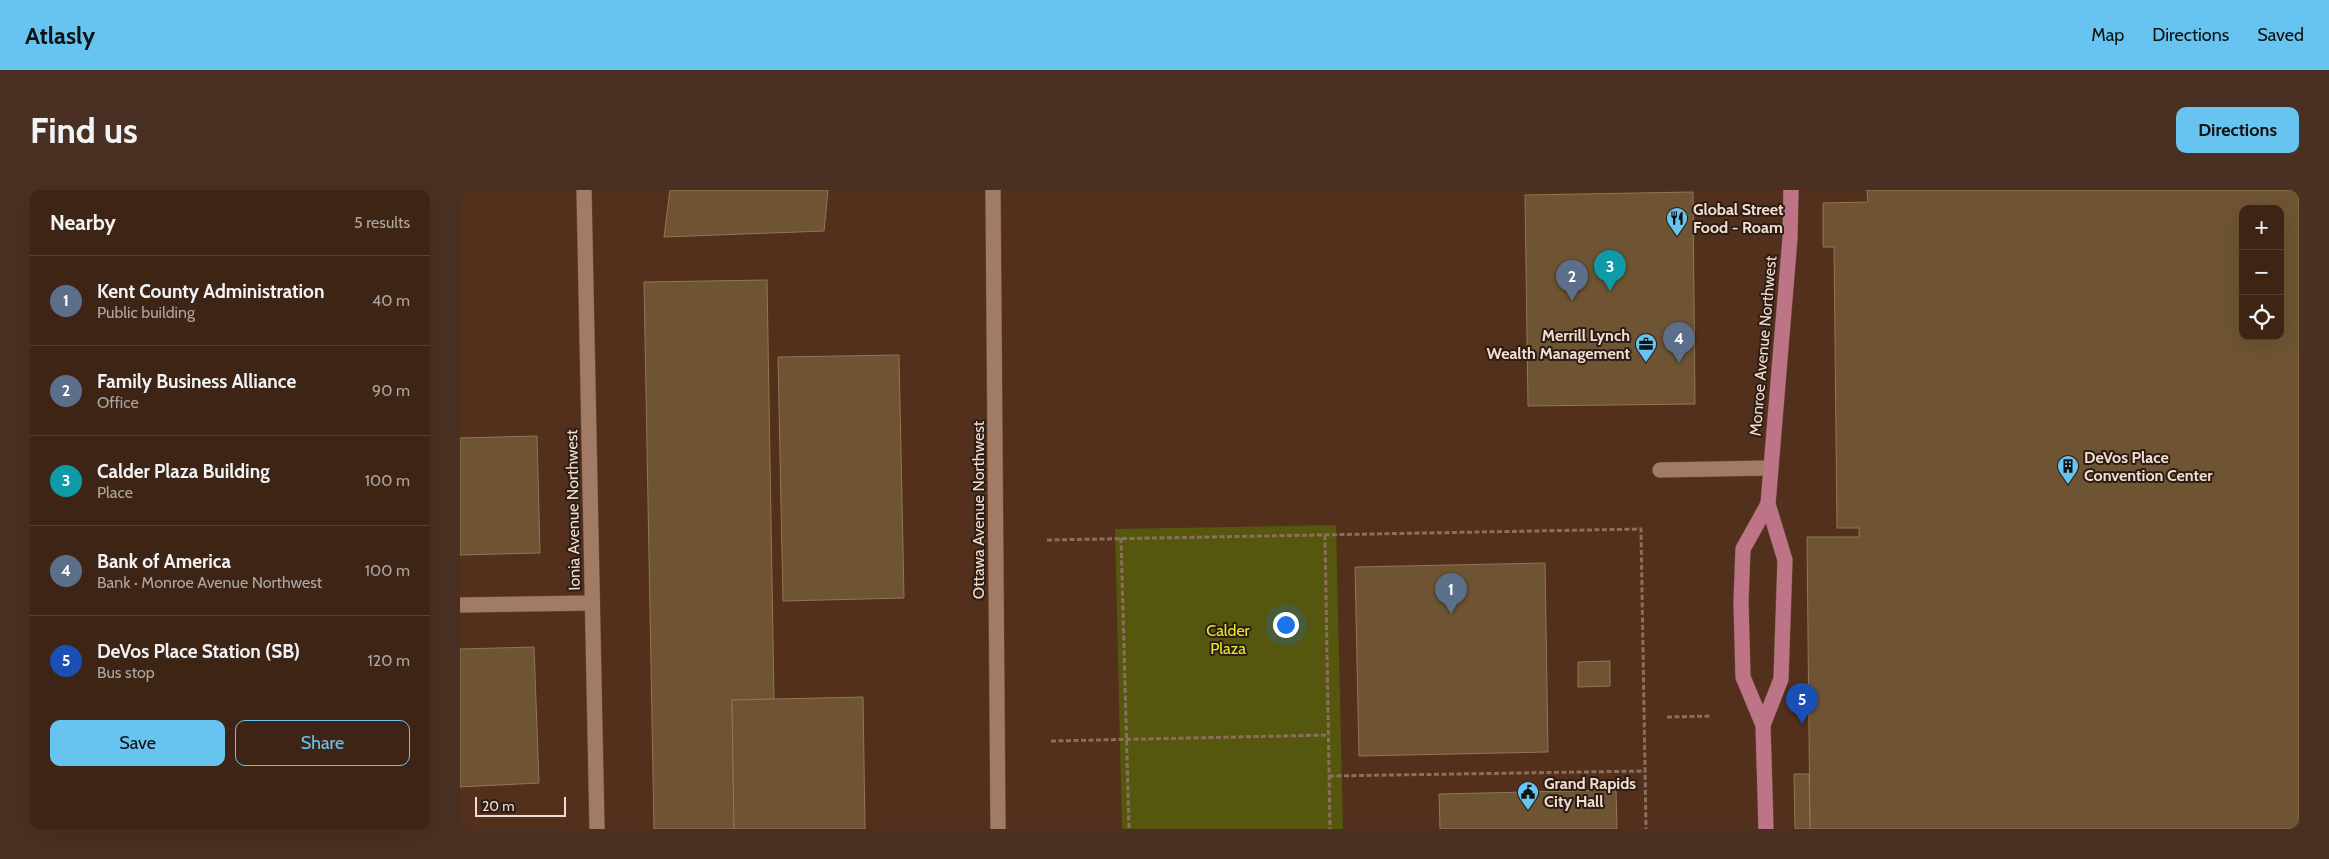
<!DOCTYPE html>
<meta charset="utf-8">
<style>
:root{--surface:#3e2415;--page:#493022;--text:#f1f3f6;--muted:#ada4a0;--line:#574134;--accent:#67c4f0}
body{margin:0;font-family:Cabin,sans-serif;background:var(--page);color:var(--text)}
.controls{position:absolute;right:15px;top:15px;display:grid;overflow:hidden;border-radius:10px;box-shadow:0 5px 20px #0002}
.controls button{width:45px;height:45px;display:grid;place-items:center;padding:0;border:0;border-bottom:1px solid var(--line);background:var(--surface);color:var(--text);font:25px sans-serif}
.scale{position:absolute;left:15px;bottom:12px;width:91px;box-sizing:border-box;padding-left:5px;border:2px solid #f2dcd0;border-top:0;font-size:14px;line-height:18px;white-space:nowrap;color:#f2dcd0;-webkit-text-stroke:4px #2c1d14;paint-order:stroke}
.you{position:absolute;left:825px;top:434px;width:18px;height:18px;margin:-12px;border:4px solid #fff;border-radius:50%;background:#1a73e8;box-shadow:0 0 0 8px #1a73e833}
.badge{display:grid;place-items:center;width:32px;height:32px;border-radius:50%;background:var(--accent);color:#fff;font-size:16px;font-weight:700}
.pin{position:absolute;translate:-50% -41px;filter:drop-shadow(0 1px 2px #0008)}
.pin::after{content:'';position:absolute;top:26px;width:18px;height:15px;background:inherit;clip-path:polygon(0 0,100% 0,50% 100%)}
.list{margin:0;padding:0;list-style:none}
h2{display:flex;justify-content:space-between;align-items:center;height:65px;margin:0;padding:0 20px;font-size:21px}
h2 small{font-size:16px;font-weight:400;color:var(--muted)}
.list li{display:grid;grid-template-columns:32px 1fr auto;gap:15px;align-items:center;box-sizing:border-box;height:90px;padding:0 20px;border-top:1px solid var(--line)}
.list b{display:block;font-size:19px;white-space:nowrap}
.list p{margin:0;font-size:16px;white-space:nowrap;color:var(--muted)}
.list em{font-size:16px;font-style:normal;color:var(--muted)}
.actions{display:flex;gap:10px;padding:15px 20px}
.actions a{flex:1;padding:11px 0;border:1px solid var(--accent);border-radius:10px;text-align:center;font-size:18px;color:var(--accent)}
.actions .main{background:var(--accent);color:#111}
.icon{flex:none;width:28px;height:28px;fill:none;stroke:currentColor;stroke-width:2;stroke-linecap:round;stroke-linejoin:round}
.map{position:relative;flex:none;width:1839px;height:639px;overflow:hidden;border-radius:10px}
header{display:flex;align-items:center;gap:30px;box-sizing:border-box;height:70px;padding:0 25px;background:var(--accent);color:#111}
header strong{font-size:24px}
nav{display:flex;gap:28px;margin-inline-start:auto;font-size:18px}
.intro{display:flex;align-items:center;justify-content:space-between;box-sizing:border-box;height:120px;padding:0 30px}
h1{margin:0;font-size:35px}
.button{padding:12px 22px;border-radius:10px;background:var(--accent);color:#111;font-size:18px;font-weight:700}
main{display:flex;gap:30px;padding:0 30px}
aside{flex:1;background:var(--surface);border-radius:10px;box-shadow:0 5px 20px #0002}
.map>svg:first-child{display:block}
.green{fill:#56570f}
.building{fill:#6e5433;stroke:#927655;fill-rule:evenodd}
.lines{fill:none;stroke-linecap:round;stroke-linejoin:round}
.minor-casing{stroke:#6b4e3c;stroke-width:16}
.major-casing{stroke:#6b4e3c;stroke-width:16}
.path{stroke:#8c6e5d;stroke-width:3;stroke-dasharray:5 2.5;stroke-linecap:butt}
.minor{stroke:#a27b65;stroke-width:15}
.major{stroke:#be7487;stroke-width:15}
.labels{text-anchor:middle;dominant-baseline:central;stroke-width:4;stroke-linejoin:round;paint-order:stroke}
.poi-label{font-size:16px;font-weight:bold;fill:#f2dcd0;stroke:#2c1d14;text-anchor:start}
.street-label{font-size:16px;fill:#f2dcd0;stroke:#2c1d14}
.park-label{font-size:16px;fill:#e5e92f;stroke:#2c1d14}
</style>
<header>
<strong>Atlasly</strong>
<nav><a>Map</a><a>Directions</a><a>Saved</a></nav>
</header>
<div class="intro"><h1>Find us</h1><a class="button">Directions</a></div>
<main>
<aside>
<h2>Nearby<small>5 results</small></h2>
<ul class="list">
<li><span class="badge" style="background:#5c6f8a">1</span><div><b>Kent County Administration</b><p>Public building</p></div><em>40 m</em></li>
<li><span class="badge" style="background:#5c6f8a">2</span><div><b>Family Business Alliance</b><p>Office</p></div><em>90 m</em></li>
<li><span class="badge" style="background:#0f9aa8">3</span><div><b>Calder Plaza Building</b><p>Place</p></div><em>100 m</em></li>
<li><span class="badge" style="background:#5c6f8a">4</span><div><b>Bank of America</b><p>Bank · Monroe Avenue Northwest</p></div><em>100 m</em></li>
<li><span class="badge" style="background:#1a4fb4">5</span><div><b>DeVos Place Station (SB)</b><p>Bus stop</p></div><em>120 m</em></li>
</ul>
<div class="actions"><a class="main">Save</a><a>Share</a></div>
</aside>
<div class="map">
<svg width="1839" height="639" viewBox="0 0 1839 639">
<rect width="100%" height="100%" fill="#52301c"/>
<!-- green -->
<path class="green" d="M876,335L883,639H662L655,339Z"/>
<!-- building -->
<g class="building">
<path d="M210,0H368L364,41L204,47Z"/>
<path d="M1407,0H1839V639H1350L1347,347H1399V338H1377L1374,57H1363V13L1408,12ZM1783,19H1820V146H1783Z"/>
<path d="M1233,2L1235,214L1068,216L1065,5Z"/>
<path d="M307,90L314,509L272,510L274,639H194L184,92Z"/>
<path d="M439,165L444,408L323,411L318,167Z"/>
<path d="M77,246L80,363L0,365V248Z"/>
<path d="M1085,373L1088,562L899,566L895,377Z"/>
<path d="M74,457L79,593L0,597V459Z"/>
<path d="M1150,471V496L1118,497V472Z"/>
<path d="M403,507L405,639H274L272,510Z"/>
<path d="M1334,584H1349L1350,639H1335Z"/>
<path d="M1156,600L1157,639H980L979,604Z"/>
</g>
<g class="lines">
<!-- minor casing -->
<g class="minor-casing">
<g id="minor">
<path d="M124,0L137,639"/>
<path d="M533,0L538,639"/>
<path d="M1200,280L1310,278"/>
<path d="M0,415L132,413"/>
</g>
</g>
<!-- major casing -->
<g class="major-casing">
<g id="major">
<path d="M1303,535L1321,489L1325,370L1308,314L1330,48L1331,0"/>
<path d="M1306,639L1303,535L1283,487L1281,412L1283,359L1308,314"/>
</g>
</g>
<!-- path -->
<g class="path">
<path d="M865,345L870,639"/>
<path d="M661,348L669,639"/>
<path d="M587,350L1181,339L1186,639"/>
<path d="M1207,527L1251,526"/>
<path d="M591,551L868,545"/>
<path d="M869,586L1185,581"/>
</g>
<!-- minor -->
<use href="#minor" class="minor"/>
<!-- major -->
<use href="#major" class="major"/>
</g>
<!-- icons -->
<defs>
<g id="restaurant-pin" transform="scale(1.125)"><path d="M0 17L-7.5 6A9.5 9.5 0 1 1 7.5 6Z" fill="#67c4f0" stroke="#2c1d14"/><path d="M-5-6h1v4h1v-4h1v4h1v-4h1v5L-1.5 .5V6h-2V.5L-5-1ZM5-6V6H3V1.5H1.5Q1.5-4 5-6Z" fill="#111"/></g>
<g id="office-pin" transform="scale(1.125)"><path d="M0 17L-7.5 6A9.5 9.5 0 1 1 7.5 6Z" fill="#67c4f0" stroke="#2c1d14"/><path d="M-6-3h4V-5.5h4V-3h4V5H-6ZM-1-4.5V-3h2v-1.5ZM-6 0V1H6V0Z" fill="#111"/></g>
<g id="building-pin" transform="scale(1.125)"><path d="M0 17L-7.5 6A9.5 9.5 0 1 1 7.5 6Z" fill="#67c4f0" stroke="#2c1d14"/><path d="M-4-6H4V6H1V3H-1V6H-4ZM-2.5-4.3h1.7v1.8h-1.7ZM.8-4.3h1.7v1.8H.8ZM-2.5-1h1.7V.8h-1.7ZM.8-1h1.7V.8H.8Z" fill="#111"/></g>
<g id="civic-pin" transform="scale(1.125)"><path d="M0 17L-7.5 6A9.5 9.5 0 1 1 7.5 6Z" fill="#67c4f0" stroke="#2c1d14"/><path d="M-.6-6.5H3V-4.5H.6V-3L4-1V1h2V6H-6V1h2V-1L-.6-3ZM-1.2 2.5V6h2.4V2.5Z" fill="#111"/></g>
</defs>
<g fill-rule="evenodd">
<use href="#restaurant-pin" x="1217" y="28"/>
<use href="#office-pin" x="1186" y="154"/>
<use href="#building-pin" x="1608" y="276"/>
<use href="#civic-pin" x="1068" y="602"/>
</g>
<g class="labels">
<!-- poi labels -->
<g class="poi-label">
<text x="1233" y="19">Global Street<tspan x="1233" dy="18">Food - Roam</tspan></text>
<text x="1170" y="145" text-anchor="end">Merrill Lynch<tspan x="1170" dy="18">Wealth Management</tspan></text>
<text x="1624" y="267">DeVos Place<tspan x="1624" dy="18">Convention Center</tspan></text>
<text x="1084" y="593">Grand Rapids<tspan x="1084" dy="18">City Hall</tspan></text>
</g>
<!-- street labels -->
<g class="street-label">
<text transform="translate(1303 156) rotate(-85)">Monroe Avenue Northwest</text>
<text transform="translate(113 320) rotate(-91)">Ionia Avenue Northwest</text>
<text transform="translate(518 320) rotate(-90)">Ottawa Avenue Northwest</text>
</g>
<!-- park labels -->
<g class="park-label">
<text x="768" y="440">Calder<tspan x="768" dy="18">Plaza</tspan></text>
</g>
</g>
</svg>
<div class="controls">
<button>+</button>
<button>−</button>
<button><svg class="icon" aria-label="locate" viewBox="0 0 24 24"><circle cx="12" cy="12" r="6"/><path d="M12 2v4M12 18v4M2 12h4M18 12h4"/></svg></button>
</div>
<div class="scale">20 m</div>
<div class="you"></div>
<div class="pin badge" style="left:991px;top:424px;background:#5c6f8a">1</div>
<div class="pin badge" style="left:1112px;top:111px;background:#5c6f8a">2</div>
<div class="pin badge" style="left:1150px;top:101px;background:#0f9aa8">3</div>
<div class="pin badge" style="left:1219px;top:173px;background:#5c6f8a">4</div>
<div class="pin badge" style="left:1342px;top:534px;background:#1a4fb4">5</div>
</div>
</main>
